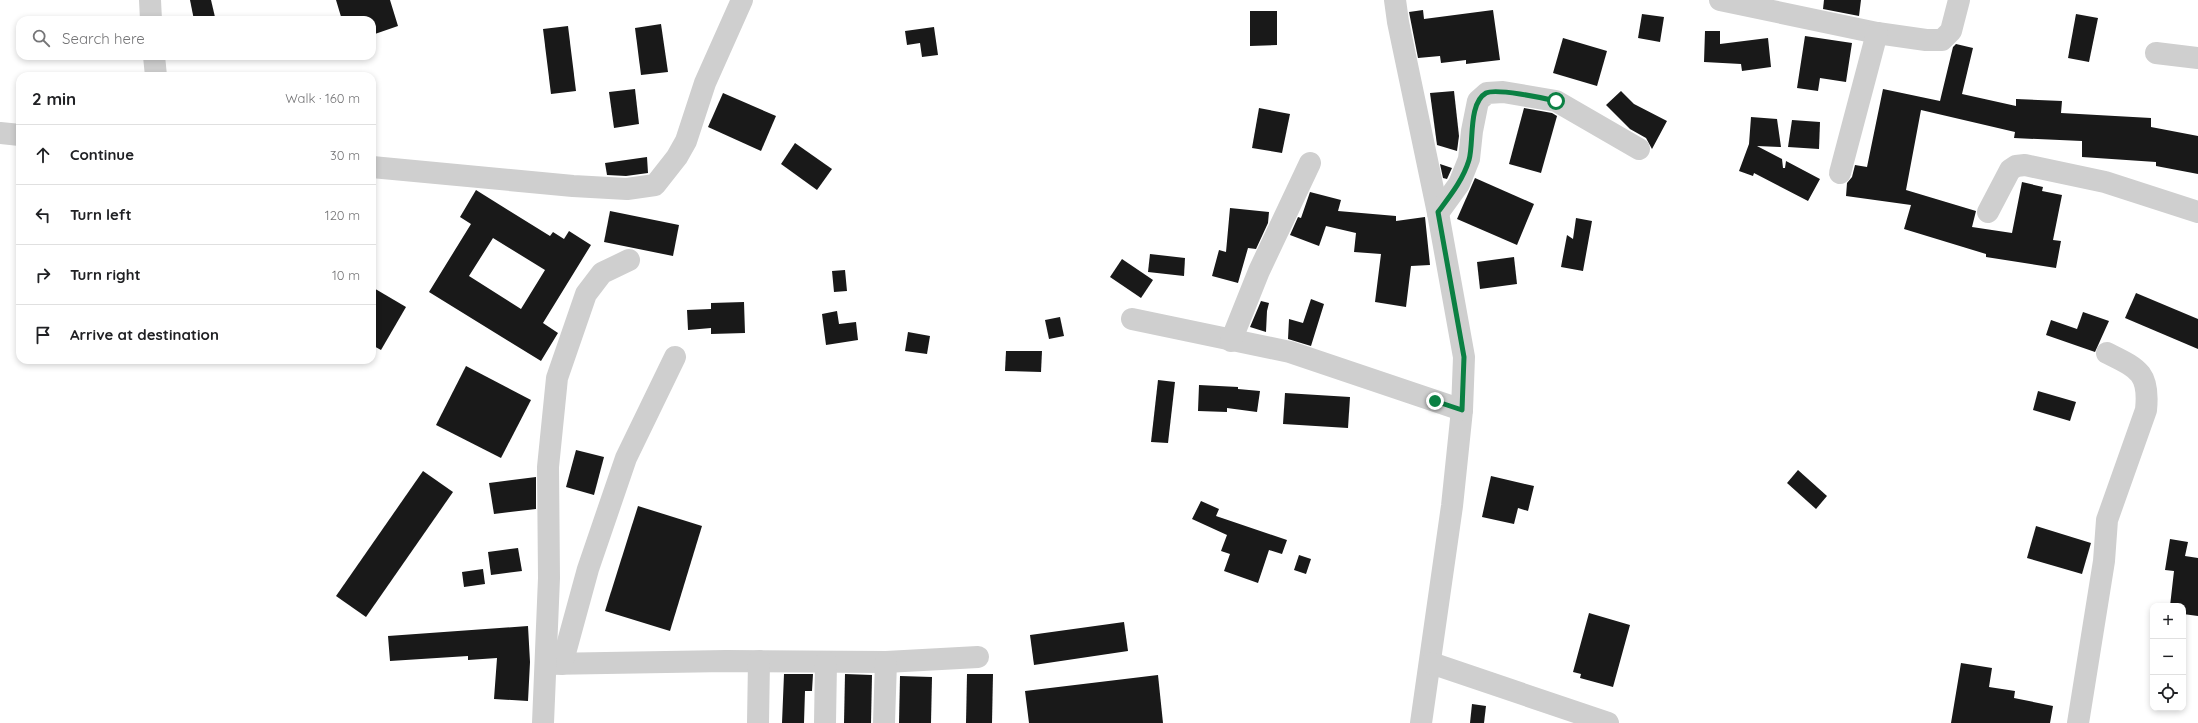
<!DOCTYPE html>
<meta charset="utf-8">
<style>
:root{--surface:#fff;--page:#f2f2f2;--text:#202124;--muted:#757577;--line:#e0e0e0}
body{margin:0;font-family:Quicksand,sans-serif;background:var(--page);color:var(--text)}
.controls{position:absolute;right:12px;bottom:12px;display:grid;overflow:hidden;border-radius:8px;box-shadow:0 2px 6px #0003}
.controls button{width:36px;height:36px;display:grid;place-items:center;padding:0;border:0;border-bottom:1px solid var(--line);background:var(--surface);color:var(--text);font:20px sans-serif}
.stop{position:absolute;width:12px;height:12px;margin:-9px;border:3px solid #0b8043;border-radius:50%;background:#fff}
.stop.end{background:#0b8043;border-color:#fff;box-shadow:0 1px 4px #0008}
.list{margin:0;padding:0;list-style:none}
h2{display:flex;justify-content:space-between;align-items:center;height:52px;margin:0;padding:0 16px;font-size:17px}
h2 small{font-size:13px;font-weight:400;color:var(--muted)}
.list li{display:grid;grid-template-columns:26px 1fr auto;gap:12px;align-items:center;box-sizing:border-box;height:60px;padding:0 16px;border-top:1px solid var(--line)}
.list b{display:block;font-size:15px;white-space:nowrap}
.list em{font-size:13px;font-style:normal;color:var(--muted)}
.icon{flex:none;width:22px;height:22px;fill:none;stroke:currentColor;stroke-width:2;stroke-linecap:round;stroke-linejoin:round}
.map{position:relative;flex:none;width:2198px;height:723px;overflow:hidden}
.search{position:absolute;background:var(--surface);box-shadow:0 2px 6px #0003;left:16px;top:16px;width:360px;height:44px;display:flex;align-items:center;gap:10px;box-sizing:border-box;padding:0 14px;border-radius:12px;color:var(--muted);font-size:15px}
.panel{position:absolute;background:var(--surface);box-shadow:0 2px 6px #0003;left:16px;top:72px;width:360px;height:292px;border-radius:12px}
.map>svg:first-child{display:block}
.building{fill:#191919;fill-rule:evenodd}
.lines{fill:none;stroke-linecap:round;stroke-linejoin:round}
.minor{stroke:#cfcfcf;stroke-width:22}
.route{stroke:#0b8043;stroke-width:5}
</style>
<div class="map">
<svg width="2198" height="723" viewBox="0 0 2198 723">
<rect width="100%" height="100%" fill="#fff"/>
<!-- building -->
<g class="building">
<path d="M190,0H211L215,17L194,20Z"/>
<path d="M336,0H390L398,26L372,35V20H342Z"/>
<path d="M1824,0H1861L1859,16L1823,9Z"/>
<path d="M1423,10L1424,19L1493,10L1500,60L1466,64V60L1441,63L1440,56L1418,58L1409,12Z"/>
<path d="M1250,11H1277V45L1250,46Z"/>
<path d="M1642,14L1664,17L1660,42L1638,38Z"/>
<path d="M2076,14L2098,18L2089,62L2068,58Z"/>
<path d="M661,24L668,72L641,75L635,28Z"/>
<path d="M568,26L576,91L551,94L543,29Z"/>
<path d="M934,27L938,55L922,57L920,43L907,45L905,31Z"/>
<path d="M1705,31H1720V44L1768,38L1771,67L1742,71L1741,64L1704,62Z"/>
<path d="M1805,36L1852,43L1846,82L1820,78L1818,91L1797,88Z"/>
<path d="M1563,38L1607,51L1597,86L1553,73Z"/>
<path d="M1956,44L1973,48L1962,94L2016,106V99L2062,101L2061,113L2151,118V127L2198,136V174L2156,166V162L2082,157V141L2014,138L2015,132L1921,110L1906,190L1976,211L1972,227L2012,233L2022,182L2043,187L2042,191L2062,195L2053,240L2061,241L2056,268L1986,257V254L1904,229L1911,205L1846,196L1847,183L1852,177L1855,165L1867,167L1883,89L1940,101L1953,47Z"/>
<path d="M635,89L639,124L614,128L609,92Z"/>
<path d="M1454,91L1459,136L1457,151L1437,145L1430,93Z"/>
<path d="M1621,91L1634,104L1667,121L1652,149L1646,138L1630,129L1606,105Z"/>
<path d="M723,93L776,116L761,151L708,127Z"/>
<path d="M1259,108L1290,114L1282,153L1252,148Z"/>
<path d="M1524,108L1552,113L1557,116L1541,173L1509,164Z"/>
<path d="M1751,117L1777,119L1781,147L1757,146L1782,159L1783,168H1785L1786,161L1820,179L1808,201L1754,173L1753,176L1739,171L1749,144Z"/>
<path d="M1792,120L1820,122L1819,149L1788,147Z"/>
<path d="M795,143L832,169L817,190L781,164Z"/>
<path d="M647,157L648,173L626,176L607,175L605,163Z"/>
<path d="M1440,164L1452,168L1447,179L1443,178Z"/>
<path d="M1475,178L1534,204L1517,245L1457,219Z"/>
<path d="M476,190L550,236L553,232L564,239L569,231L591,245L543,323L558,333L541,361L429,292L471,224L460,217ZM493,238L545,270L521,309L469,276Z"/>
<path d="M1310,192L1341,200L1338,211L1396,216V221L1425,217L1430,265L1411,266L1406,307L1375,302L1381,254L1354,252L1356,233L1326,226L1319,246L1290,235L1298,217L1301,218Z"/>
<path d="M1230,208L1269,212L1268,223L1256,249L1248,248L1238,283L1212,276L1219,250L1226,252Z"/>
<path d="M610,211L679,225L673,256L604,242Z"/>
<path d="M1576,218L1592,221L1583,271L1561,267L1567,235L1573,239Z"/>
<path d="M1150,254L1185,258L1184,276L1148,272Z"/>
<path d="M1514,257L1517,284L1480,289L1477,262Z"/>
<path d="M1122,259L1153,280L1141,298L1110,277Z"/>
<path d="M845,270L847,291L834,292L832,271Z"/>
<path d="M372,287L406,307L381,350L372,345Z"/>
<path d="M2136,293L2198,319V349L2125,318Z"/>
<path d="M1311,299L1324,304L1311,346L1288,339L1289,319L1303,323Z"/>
<path d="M1261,301L1269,303L1267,311L1266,332L1250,327Z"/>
<path d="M744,302L745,333L711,334V328L688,330L687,310L711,309V303Z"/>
<path d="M837,311L839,324L856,322L858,340L826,345L822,314Z"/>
<path d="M2083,312L2109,321L2095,352L2046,335L2051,320L2077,329Z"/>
<path d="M1060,317L1064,336L1049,339L1045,320Z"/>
<path d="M908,332L930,336L927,354L905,351Z"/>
<path d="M1006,351H1042L1041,372L1005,371Z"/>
<path d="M466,366L531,400L501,458L436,425Z"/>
<path d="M1158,380L1175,382L1168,443L1151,442Z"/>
<path d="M1199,385L1238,387V389L1260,391L1257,412L1227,408V412L1198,411Z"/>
<path d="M2038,391L2076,402L2070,421L2033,410Z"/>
<path d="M1285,393L1350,397L1348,428L1283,424Z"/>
<path d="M576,450L604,457L594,495L566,487Z"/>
<path d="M1798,470L1827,496L1816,509L1787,483Z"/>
<path d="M423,471L453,492L366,617L336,596Z"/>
<path d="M1491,476L1534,486L1528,511L1518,508L1514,524L1482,517Z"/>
<path d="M536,477V509L494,514L489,483Z"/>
<path d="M1201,501L1219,509L1216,516L1287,540L1282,554L1269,550L1258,583L1224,571L1230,554L1221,551L1227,535L1192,519Z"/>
<path d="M638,506L702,526L670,631L605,611Z"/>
<path d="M2036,526L2091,543L2082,574L2027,558Z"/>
<path d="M2170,539L2188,542L2185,556L2198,558V616L2183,614V606H2170L2174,571L2165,570Z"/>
<path d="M518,548L522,571L491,575L488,552Z"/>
<path d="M1299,555L1311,559L1306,574L1294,570Z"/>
<path d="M483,569L485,584L464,587L462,572Z"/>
<path d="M1589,613L1630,625L1613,687L1580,678L1581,674L1573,672Z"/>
<path d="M1124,622L1128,651L1034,665L1030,635Z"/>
<path d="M528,626L530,662L528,701L494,699L497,658L468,660V656L390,661L388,636Z"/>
<path d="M1961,663L1992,668L1989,687L2015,691L2014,698L2053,706L2050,723H1951Z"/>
<path d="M784,674H813L812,691H805L804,723H782Z"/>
<path d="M845,674L872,675L871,723H844Z"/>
<path d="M967,674H993L992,723H966Z"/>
<path d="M1158,675L1163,723H1029L1025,691Z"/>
<path d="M900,676L932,677L931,723H899Z"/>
<path d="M1472,704L1486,706L1484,723H1470Z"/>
</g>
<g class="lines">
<!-- minor -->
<g class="minor">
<path d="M150,0L151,20"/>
<path d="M1395,0L1398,22L1438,213L1464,357L1462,410L1452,506L1421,723"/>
<path d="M1720,0L1877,33L1926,40H1942L1951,31L1959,0"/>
<path d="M2156,53L2198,58"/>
<path d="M154,56L156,76"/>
<path d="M0,133L20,135"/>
<path d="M372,167L573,186L627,189L655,185L677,157L686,141L705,83L742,0"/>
<path d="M1840,173L1877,33"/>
<path d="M1988,212L2010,170L2016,166L2025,165L2105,182L2198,212"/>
<path d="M1438,213L1459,184L1469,159L1472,131L1478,101L1487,93L1503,92L1556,101L1639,149"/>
<path d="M1132,319L1290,352L1462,410"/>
<path d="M1231,341L1259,271L1310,163"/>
<path d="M1431,663L1608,723"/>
<path d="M546,664L726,661L886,662L978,657"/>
<path d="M562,664L588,569L626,458L675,357"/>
<path d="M543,723L549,578L548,467L557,378L586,294L602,273L629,260"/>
<path d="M758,723L759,661"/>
<path d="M825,723L826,662"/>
<path d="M884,723L886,662"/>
<path d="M2078,723L2104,561L2107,520L2146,410C2150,372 2137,368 2107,353"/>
</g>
</g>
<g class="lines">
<!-- route -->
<path class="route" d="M1435,401L1462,410L1464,357L1438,212C1450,196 1463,180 1469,160C1474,143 1468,103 1486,93C1496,88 1543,98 1556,101"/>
</g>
</svg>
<div class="controls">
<button>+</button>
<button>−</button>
<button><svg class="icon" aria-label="locate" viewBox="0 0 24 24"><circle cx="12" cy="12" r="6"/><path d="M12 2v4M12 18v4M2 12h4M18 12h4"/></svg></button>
</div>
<div class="stop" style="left:1556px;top:101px"></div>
<div class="stop end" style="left:1435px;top:401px"></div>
<div class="search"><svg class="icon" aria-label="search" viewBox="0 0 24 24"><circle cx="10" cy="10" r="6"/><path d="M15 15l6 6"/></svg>Search here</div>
<section class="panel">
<h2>2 min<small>Walk · 160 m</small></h2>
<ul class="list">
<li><svg class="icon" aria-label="ahead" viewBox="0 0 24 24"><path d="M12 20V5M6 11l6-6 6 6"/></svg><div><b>Continue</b></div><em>30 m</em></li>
<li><svg class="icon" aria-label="left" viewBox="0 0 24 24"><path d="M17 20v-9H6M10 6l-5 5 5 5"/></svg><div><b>Turn left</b></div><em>120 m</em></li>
<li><svg class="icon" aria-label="right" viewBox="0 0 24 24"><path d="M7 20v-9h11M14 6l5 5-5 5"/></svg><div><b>Turn right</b></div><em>10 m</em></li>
<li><svg class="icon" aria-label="arrive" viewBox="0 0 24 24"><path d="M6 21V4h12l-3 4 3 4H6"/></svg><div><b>Arrive at destination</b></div></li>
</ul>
</section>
</div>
